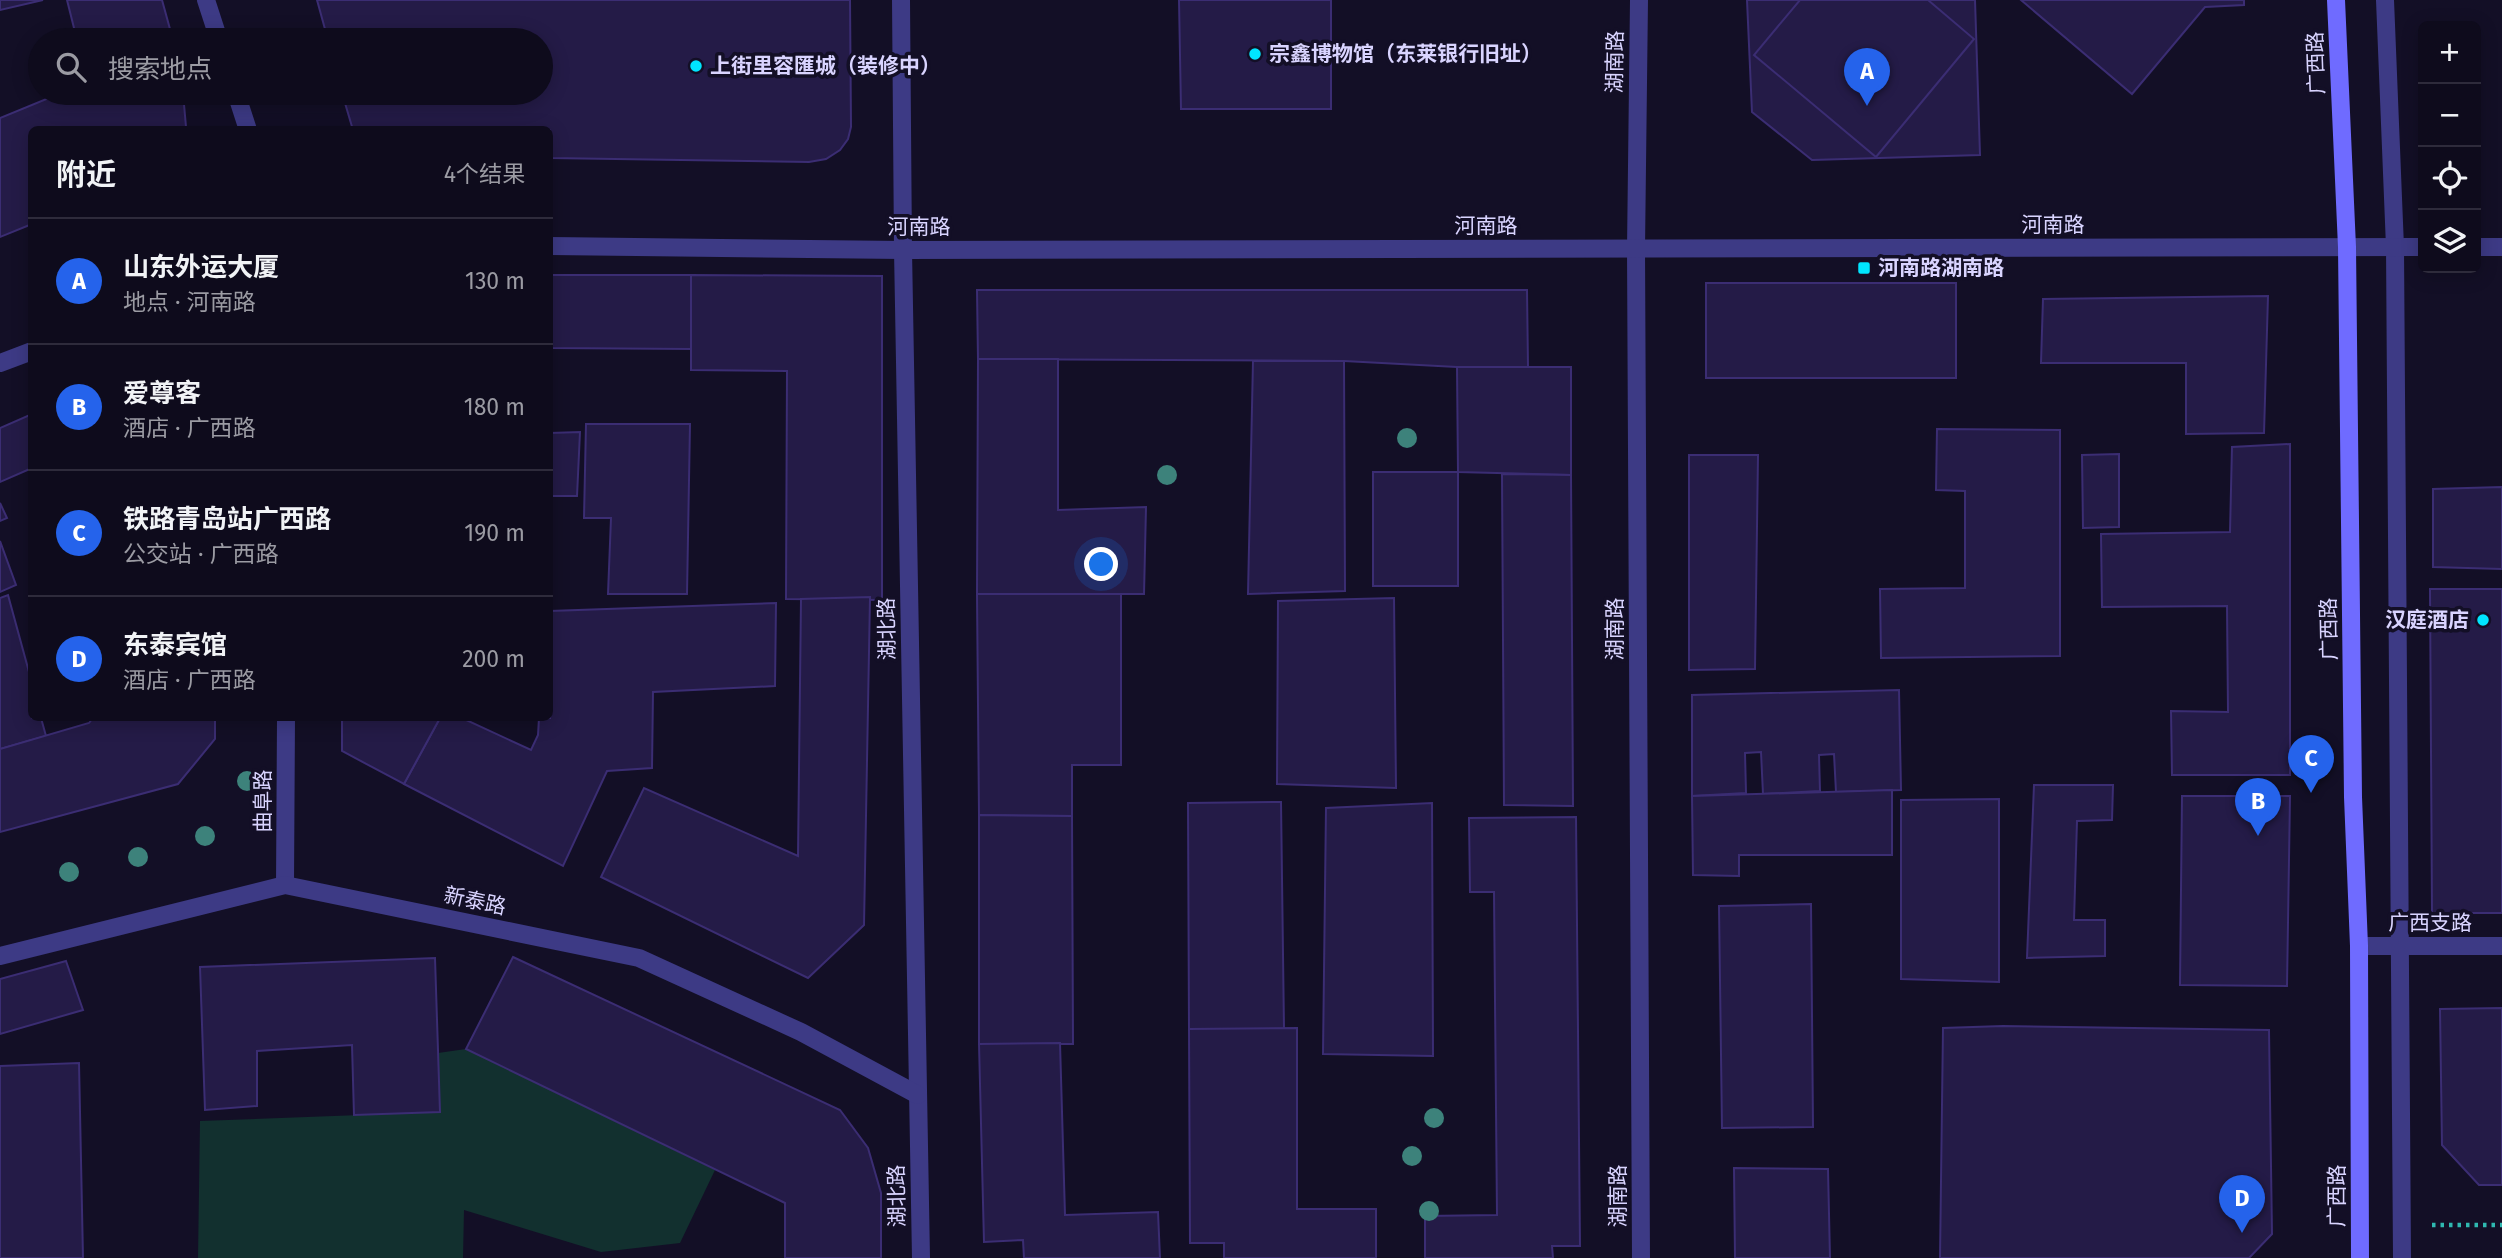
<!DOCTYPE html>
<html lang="zh">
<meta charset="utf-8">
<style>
:root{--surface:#0e0b1c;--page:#171425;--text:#f1f3f6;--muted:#9b9ba3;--line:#2e2b3b;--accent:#2563eb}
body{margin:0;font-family:"Fira Sans","Noto Sans SC",sans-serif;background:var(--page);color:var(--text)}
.controls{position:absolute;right:21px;top:21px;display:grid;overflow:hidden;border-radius:10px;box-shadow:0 4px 18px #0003}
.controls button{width:63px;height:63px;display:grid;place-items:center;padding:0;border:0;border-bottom:2px solid var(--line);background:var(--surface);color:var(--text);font:35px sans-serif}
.you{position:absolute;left:1102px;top:565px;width:24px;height:24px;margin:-18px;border:5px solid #fff;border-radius:50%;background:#1a73e8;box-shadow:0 0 0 10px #1a73e833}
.badge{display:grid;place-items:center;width:46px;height:46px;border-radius:50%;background:var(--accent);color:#fff;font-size:23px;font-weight:700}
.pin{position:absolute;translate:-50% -58px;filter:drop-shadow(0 2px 4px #0008)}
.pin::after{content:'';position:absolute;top:37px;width:24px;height:21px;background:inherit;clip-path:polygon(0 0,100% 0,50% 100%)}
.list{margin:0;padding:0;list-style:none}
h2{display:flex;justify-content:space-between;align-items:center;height:91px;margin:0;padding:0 28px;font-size:30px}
h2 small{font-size:23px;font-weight:400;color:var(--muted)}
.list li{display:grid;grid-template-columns:46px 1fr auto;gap:21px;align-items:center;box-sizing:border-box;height:126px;padding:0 28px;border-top:2px solid var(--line)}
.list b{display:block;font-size:26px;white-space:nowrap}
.list p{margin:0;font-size:23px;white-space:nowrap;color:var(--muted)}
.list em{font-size:23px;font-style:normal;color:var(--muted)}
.icon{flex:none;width:38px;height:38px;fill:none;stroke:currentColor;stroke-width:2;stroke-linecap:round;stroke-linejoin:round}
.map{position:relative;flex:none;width:2502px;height:1258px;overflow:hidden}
.search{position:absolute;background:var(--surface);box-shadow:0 4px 18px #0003;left:28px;top:28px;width:525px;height:77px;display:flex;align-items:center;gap:18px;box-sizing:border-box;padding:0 24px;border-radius:38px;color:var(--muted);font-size:26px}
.panel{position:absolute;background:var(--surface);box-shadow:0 4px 18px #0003;left:28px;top:126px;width:525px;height:595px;border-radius:10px}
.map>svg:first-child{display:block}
.green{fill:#12302f}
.building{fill:#241b47;stroke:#3b2d73;stroke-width:2}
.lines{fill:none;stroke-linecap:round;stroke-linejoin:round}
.path{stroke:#2fb8b0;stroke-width:4.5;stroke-dasharray:3.5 5;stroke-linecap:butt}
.service{stroke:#3d3a85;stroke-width:18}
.minor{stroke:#3d3a85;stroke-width:18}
.tertiary{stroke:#3d3a85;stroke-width:18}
.secondary{stroke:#6f6bff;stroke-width:18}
.tree{fill:#3d827b}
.poi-dot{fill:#00e5ff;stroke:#130f26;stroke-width:2.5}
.labels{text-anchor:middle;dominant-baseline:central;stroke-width:7;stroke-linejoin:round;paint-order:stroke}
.poi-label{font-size:21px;font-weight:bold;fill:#d9d4ff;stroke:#130f26;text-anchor:start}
.street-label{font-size:21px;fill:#d9d4ff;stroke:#130f26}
</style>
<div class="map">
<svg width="2502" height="1258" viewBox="0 0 2502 1258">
<rect width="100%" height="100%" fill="#130f26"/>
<!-- green -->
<path class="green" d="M466,1049L715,1170L680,1243L601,1252L464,1210L463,1258H198L200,1121L440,1112L438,1053Z"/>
<!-- building -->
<g class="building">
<path d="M0,0H43L0,10Z"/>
<path d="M67,0H162L173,40H77Z"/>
<path d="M317,0H850L851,127L848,139L840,150L826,159L809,162L550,158V130H353L342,93H541V40H328Z"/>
<path d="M1179,0H1331V109H1181Z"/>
<path d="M1747,0H1975L1980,155L1812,160L1752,112Z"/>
<path d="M1800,0H1928L1974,39L1876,157L1754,55Z"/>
<path d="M2021,0H2244V5L2205,7L2132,94Z"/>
<path d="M61,93H183L186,127L185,130H32V224L0,237V118Z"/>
<path d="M550,275H691V349L550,348Z"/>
<path d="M691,275L882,276V600L786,599L787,371L691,370Z"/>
<rect x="1706" y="283" width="250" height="95"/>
<path d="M977,290H1527L1528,367H1457L1344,361L978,359Z"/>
<path d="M2268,296L2264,433L2186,434V363H2041L2043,299Z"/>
<path d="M978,359H1058V510L1146,507L1144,594H977Z"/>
<path d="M1253,361H1344L1345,591L1248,594Z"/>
<path d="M1457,367H1571V475L1458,472Z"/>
<path d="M32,414V468L0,482V428Z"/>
<path d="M586,424H690L687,594H608L611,518H584Z"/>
<path d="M1937,429L2060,430V656L1881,658L1880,589L1965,588V491L1936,490Z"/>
<path d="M580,432L577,496H550V433Z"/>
<path d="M2290,444V775H2172L2171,711L2228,712L2227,606L2102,607L2101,534L2230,532L2232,447Z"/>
<path d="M2119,454V527L2083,528L2082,455Z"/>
<path d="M1689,455H1758L1755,669L1689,670Z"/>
<rect x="1373" y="472" width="85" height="114"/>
<path d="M1502,474L1571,475L1573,806L1504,805Z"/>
<path d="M2502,487V569L2433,567V489Z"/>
<path d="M0,503L7,518L0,521Z"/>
<path d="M0,541L16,585L0,592Z"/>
<path d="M2430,589H2502V913H2432Z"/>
<path d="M977,594H1121V765H1072V816L979,815Z"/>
<path d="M8,595L32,683V718H41L46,736L0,749V598Z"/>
<path d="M870,597L864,925L808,978L601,877L644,788L798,856L801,599Z"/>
<path d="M1394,598L1396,788L1277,784L1278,601Z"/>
<path d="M776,603L775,686L653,692L652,768L607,771L563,866L404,784L440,718H462L531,750L538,735L539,718H550V611Z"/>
<path d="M1899,690L1901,790L1836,792L1834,754L1819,755L1820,791L1763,794L1761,752L1745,753L1746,793L1692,796V695Z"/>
<path d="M93,718H215V739L178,784L0,832V749L89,723Z"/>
<path d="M342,718H440L404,784L342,751Z"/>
<path d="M2034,785H2113L2112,820L2077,821L2074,920H2105V956L2027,958Z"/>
<path d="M1892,790V855H1739V876L1693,875L1692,796Z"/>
<path d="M2182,796H2290L2287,986L2180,985Z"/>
<path d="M1999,799V982L1901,979V800Z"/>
<path d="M1281,802L1284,1029H1189L1188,803Z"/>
<path d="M1432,803L1433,1056L1323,1054L1326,808Z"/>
<path d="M979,815L1072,816L1073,1044H979Z"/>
<path d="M1576,817L1580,1246H1552L1553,1258H1425V1216L1497,1215L1494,892H1470L1469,818Z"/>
<path d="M1811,904L1813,1127L1722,1128L1719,906Z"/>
<path d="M513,957L840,1110L868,1148L881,1193V1258H785V1203L466,1049Z"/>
<path d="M435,958L440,1112L354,1115L352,1045L257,1051V1106L205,1110L200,967Z"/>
<path d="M66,961L83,1010L0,1034V979Z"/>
<path d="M2502,1008V1185H2479L2442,1145L2440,1009Z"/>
<path d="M2003,1026L2269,1030L2272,1234L2249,1258H1940L1943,1028Z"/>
<path d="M1297,1028V1209H1376V1258H1224V1243H1190L1189,1029Z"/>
<path d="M1060,1043L1065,1215L1158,1212L1160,1258H1024L1023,1240L984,1242L979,1044Z"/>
<path d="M79,1063L83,1258H0V1066Z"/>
<path d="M1734,1168L1828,1169L1830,1258H1735Z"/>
</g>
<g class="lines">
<!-- path -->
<path class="path" d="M2432,1225H2502"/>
<!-- service -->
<path class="service" d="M2385,0L2395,247L2402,1258"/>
<!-- minor -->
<g class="minor">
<path d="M206,0L219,40"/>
<path d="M901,0L903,250L921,1258"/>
<path d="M236,93L248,130"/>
<path d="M285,885L286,718"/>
<path d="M2359,946H2502"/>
<path d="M0,956L285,885L639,958L801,1032L918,1095"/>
</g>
<!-- tertiary -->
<g class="tertiary">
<path d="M1639,0L1636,249L1641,1258"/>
<path d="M550,246L903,250L2423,247"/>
<path d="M2476,247H2502"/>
<path d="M0,363L32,351"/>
</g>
<!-- secondary -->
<path class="secondary" d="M2336,0L2347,247L2353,797L2359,946L2360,1258"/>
</g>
<!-- trees -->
<g class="tree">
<circle cx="1407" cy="438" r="10"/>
<circle cx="1167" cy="475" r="10"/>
<circle cx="247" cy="781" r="10"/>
<circle cx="205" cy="836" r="10"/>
<circle cx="138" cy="857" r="10"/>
<circle cx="69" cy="872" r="10"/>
<circle cx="1434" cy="1118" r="10"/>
<circle cx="1412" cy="1156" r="10"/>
<circle cx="1429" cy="1211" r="10"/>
</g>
<!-- markers -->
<g class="poi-dot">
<circle cx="1255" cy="54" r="7"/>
<circle cx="696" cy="66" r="7"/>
<rect x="1857" y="261" width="14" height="14" rx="3.5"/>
<circle cx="2483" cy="620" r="7"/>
</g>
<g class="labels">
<!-- poi labels -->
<g class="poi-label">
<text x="1269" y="54">宗鑫博物馆（东莱银行旧址）</text>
<text x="710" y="66">上街里容匯城（装修中）</text>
<text x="1878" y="268">河南路湖南路</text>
<text x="2469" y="620" text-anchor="end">汉庭酒店</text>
</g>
<!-- street labels -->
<g class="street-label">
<text transform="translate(1615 62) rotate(-89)">湖南路</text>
<text transform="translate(2316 63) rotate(-92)">广西路</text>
<text x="2053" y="225">河南路</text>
<text x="1486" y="226">河南路</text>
<text x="919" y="227">河南路</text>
<text transform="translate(887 629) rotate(-91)">湖北路</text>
<text transform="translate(1615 629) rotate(-90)">湖南路</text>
<text transform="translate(2329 629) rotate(-91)">广西路</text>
<text transform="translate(263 801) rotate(-90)">曲阜路</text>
<text transform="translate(475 901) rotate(12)">新泰路</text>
<text x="2430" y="923">广西支路</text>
<text transform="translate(897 1196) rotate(-91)">湖北路</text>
<text transform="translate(1618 1196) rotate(-90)">湖南路</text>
<text transform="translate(2337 1196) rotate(-90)">广西路</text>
</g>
</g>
</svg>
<div class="controls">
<button>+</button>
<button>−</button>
<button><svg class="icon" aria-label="locate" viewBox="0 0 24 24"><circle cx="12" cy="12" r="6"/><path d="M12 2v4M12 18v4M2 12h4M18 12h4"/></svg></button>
<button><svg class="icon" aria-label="layers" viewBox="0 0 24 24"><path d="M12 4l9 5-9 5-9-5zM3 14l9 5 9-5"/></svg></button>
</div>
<div class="you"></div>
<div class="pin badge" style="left:1867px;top:106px">A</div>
<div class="pin badge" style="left:2258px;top:836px">B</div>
<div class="pin badge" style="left:2311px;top:793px">C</div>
<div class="pin badge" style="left:2242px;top:1233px">D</div>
<div class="search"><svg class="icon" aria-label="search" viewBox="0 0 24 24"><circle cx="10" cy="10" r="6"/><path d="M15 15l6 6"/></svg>搜索地点</div>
<section class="panel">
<h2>附近<small>4个结果</small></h2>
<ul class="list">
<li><span class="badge">A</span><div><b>山东外运大厦</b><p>地点 · 河南路</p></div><em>130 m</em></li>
<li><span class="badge">B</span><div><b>爱尊客</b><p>酒店 · 广西路</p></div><em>180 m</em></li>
<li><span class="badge">C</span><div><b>铁路青岛站广西路</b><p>公交站 · 广西路</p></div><em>190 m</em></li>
<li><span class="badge">D</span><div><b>东泰宾馆</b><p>酒店 · 广西路</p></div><em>200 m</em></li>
</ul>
</section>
</div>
